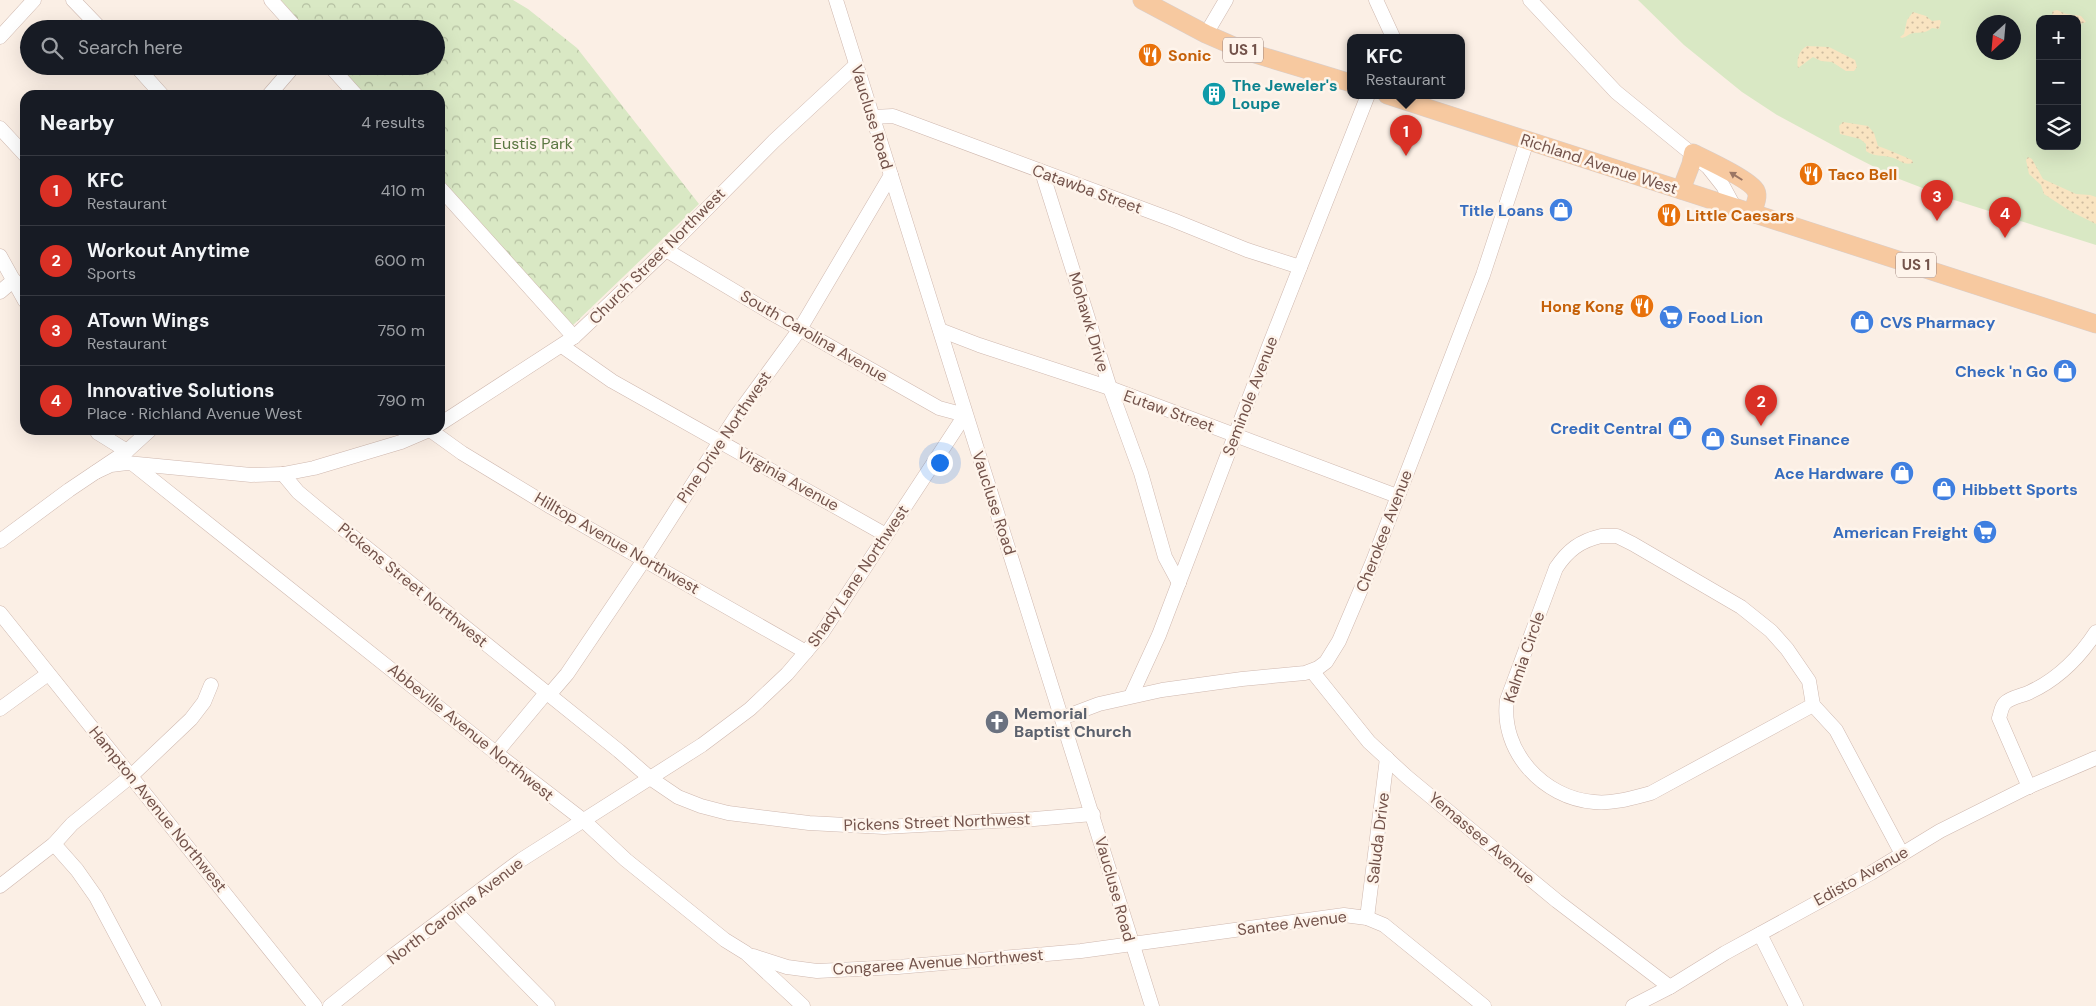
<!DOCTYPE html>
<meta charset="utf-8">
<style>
:root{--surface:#171b24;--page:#20242c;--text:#f1f3f6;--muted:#9ea1a6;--line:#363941;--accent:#d93025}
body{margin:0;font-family:"DM Sans",sans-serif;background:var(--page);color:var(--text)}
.controls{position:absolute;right:15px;top:15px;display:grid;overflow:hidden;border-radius:10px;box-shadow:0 5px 20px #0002}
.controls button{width:45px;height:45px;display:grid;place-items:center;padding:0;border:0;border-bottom:1px solid var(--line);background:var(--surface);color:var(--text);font:25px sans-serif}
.compass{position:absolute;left:1976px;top:15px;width:45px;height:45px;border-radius:50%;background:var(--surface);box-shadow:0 5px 20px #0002;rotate:206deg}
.you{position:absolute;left:939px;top:462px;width:18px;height:18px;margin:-12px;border:4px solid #fff;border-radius:50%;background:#1a73e8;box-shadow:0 0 0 8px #1a73e833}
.badge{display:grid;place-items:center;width:32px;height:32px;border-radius:50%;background:var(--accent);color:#fff;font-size:16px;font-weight:700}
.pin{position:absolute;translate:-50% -41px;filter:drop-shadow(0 1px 2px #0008)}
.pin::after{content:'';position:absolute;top:26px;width:18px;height:15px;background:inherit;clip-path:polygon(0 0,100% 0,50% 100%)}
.popup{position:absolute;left:1347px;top:34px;width:118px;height:65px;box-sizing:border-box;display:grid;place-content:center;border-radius:10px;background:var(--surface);filter:drop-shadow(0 1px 4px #0005);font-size:16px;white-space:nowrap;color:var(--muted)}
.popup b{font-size:19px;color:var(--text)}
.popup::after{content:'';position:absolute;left:50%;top:100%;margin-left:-10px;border:10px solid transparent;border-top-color:var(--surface)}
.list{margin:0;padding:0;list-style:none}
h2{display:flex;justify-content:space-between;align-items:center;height:65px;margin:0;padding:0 20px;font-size:21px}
h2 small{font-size:16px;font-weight:400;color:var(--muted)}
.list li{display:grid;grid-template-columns:32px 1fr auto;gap:15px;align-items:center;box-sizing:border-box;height:70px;padding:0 20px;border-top:1px solid var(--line)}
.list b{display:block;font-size:19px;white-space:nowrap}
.list p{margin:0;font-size:16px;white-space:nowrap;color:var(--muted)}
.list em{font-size:16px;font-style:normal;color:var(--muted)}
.icon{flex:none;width:28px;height:28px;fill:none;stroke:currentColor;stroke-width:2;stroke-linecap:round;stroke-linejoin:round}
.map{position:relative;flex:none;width:2096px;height:1006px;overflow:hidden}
.search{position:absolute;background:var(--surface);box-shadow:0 5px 20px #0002;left:20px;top:20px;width:425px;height:55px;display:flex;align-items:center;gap:12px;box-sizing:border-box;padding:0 18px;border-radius:28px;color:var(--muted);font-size:19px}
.panel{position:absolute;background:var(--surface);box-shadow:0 5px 20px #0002;left:20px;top:90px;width:425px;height:345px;border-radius:15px}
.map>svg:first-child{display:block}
.grass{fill:#d9e8c4;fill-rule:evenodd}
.sand{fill:url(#sand-dots)}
.park{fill:url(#park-crowns)}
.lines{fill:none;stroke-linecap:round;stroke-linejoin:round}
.minor-casing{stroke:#cfb8af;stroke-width:15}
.major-casing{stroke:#d8cfcd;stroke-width:19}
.minor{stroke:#fff;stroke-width:14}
.major{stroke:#f7c9a0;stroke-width:18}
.oneway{fill:#9b7664}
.labels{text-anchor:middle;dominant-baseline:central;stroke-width:5;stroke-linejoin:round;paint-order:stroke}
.shield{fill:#fef4eb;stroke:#9d837b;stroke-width:1}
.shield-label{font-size:15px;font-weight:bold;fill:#73534b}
.food-label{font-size:16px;font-weight:bold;fill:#c56008;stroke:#fef4eb;text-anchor:start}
.culture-label{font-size:16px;font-weight:bold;fill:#0d838f;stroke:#fef4eb;text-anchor:start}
.street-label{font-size:16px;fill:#73534b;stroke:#fef4eb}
.park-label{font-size:16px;fill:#5c7843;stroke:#fef4eb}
.shop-label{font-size:16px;font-weight:bold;fill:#366cbe;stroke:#fef4eb;text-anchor:end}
.worship-label{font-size:16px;font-weight:bold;fill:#5b616d;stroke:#fef4eb;text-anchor:start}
</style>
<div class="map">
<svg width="2096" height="1006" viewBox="0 0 2096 1006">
<defs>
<pattern id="sand-dots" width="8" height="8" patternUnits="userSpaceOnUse" patternTransform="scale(1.25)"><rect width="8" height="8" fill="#f9e4c1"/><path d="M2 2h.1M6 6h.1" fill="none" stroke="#cebb9f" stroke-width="1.8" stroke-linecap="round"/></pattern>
<pattern id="park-crowns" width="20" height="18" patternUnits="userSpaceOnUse" patternTransform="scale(1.25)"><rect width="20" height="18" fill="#d9e8c4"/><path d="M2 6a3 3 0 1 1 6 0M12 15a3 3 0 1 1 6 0" fill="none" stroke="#b4bfa1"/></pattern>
</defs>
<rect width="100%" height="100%" fill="#fbefe5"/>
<!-- grass -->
<path class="grass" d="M1638,0H2096V245L1951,199L1894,177L1851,155L1777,115L1742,92L1684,45ZM2040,19H2077V146H2040ZM1984,22H2014V52H1984Z"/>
<!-- sand -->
<g class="sand">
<path d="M2057,10L2066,14L2081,16L2086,22L2077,25V19H2054L2052,13L2053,11Z"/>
<path d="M1913,12L1926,16L1932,21L1940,20L1941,22L1939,29L1932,28C1924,35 1917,31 1910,34C1907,36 1905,37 1902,38L1900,37L1904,34L1907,20Z"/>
<path d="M1807,46L1829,47L1855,60L1857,67L1854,71H1846L1832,62L1821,61L1813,57L1798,68C1796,60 1799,50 1807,46Z"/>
<path d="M1843,122L1868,126L1874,133L1878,146C1890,150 1900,155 1912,160L1913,163C1903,166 1900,159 1890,157C1881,155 1875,157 1866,151V144L1860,139L1840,134L1839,126Z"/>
<path d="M2028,157L2032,159L2043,179L2076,194L2090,195L2096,197V224L2070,211L2044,194L2041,185L2029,174L2026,160Z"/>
</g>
<!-- park -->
<path class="park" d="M281,0H513L528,9L577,48L699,204L572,326L440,178V95H365L340,66H436V29H306Z"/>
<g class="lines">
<!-- minor casing -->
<g class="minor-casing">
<g id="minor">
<path d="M73,0L101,29"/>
<path d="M271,0L297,29"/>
<path d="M836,0L1152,1006"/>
<path d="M1376,0L1393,37"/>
<path d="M1530,0L1616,92L1708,167L1723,186L1735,208"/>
<path d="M1206,34L1226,0"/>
<path d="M0,37L34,0"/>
<path d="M136,66L162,95"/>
<path d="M330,66L356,95"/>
<path d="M269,95L294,66"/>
<path d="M873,117L893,116L912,123L1173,220L1247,250L1300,267"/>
<path d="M0,128L25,155"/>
<path d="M1042,172L1110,388L1141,473L1165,557L1179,583"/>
<path d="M440,188L574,337"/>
<path d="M0,256L25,301"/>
<path d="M0,292L14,280"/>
<path d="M940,330L979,345L1110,388L1397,496"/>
<path d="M562,346L612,381L886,535"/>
<path d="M440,424L574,337L666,250L774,141L856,65"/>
<path d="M96,430L98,433L127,451"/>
<path d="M430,430L462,453L551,507L806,652"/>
<path d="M133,464L496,753L583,820L626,860L725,940L746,953L803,1006"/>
<path d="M96,472L111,465L127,463L251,475L283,474L314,468L401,442L429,430"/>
<path d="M283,474L298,492L316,507L619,751L650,778L678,797L701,806L728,813L809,823L884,827L1034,819L1093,814"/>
<path d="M1601,536H1617L1633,544L1741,607L1771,631L1787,649L1809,681L1813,705L1651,793C1632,798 1613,804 1594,802C1543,798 1500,751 1507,700L1556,568C1568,550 1580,541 1601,536Z"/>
<path d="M0,541L69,490L127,451L150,430"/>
<path d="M0,613L315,1006"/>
<path d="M1312,671L1369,742L1407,777L1557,901L1670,987"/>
<path d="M549,695L567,674L644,560L735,418L800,329L891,175"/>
<path d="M1131,696L1159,635L1269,346L1368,95"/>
<path d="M1813,705L1836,730L1902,854"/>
<path d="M0,709L48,674"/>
<path d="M1062,718L1099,704L1162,690L1242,679L1305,673L1318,668L1326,662L1339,641L1373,561L1483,275L1527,141"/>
<path d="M496,753L546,693"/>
<path d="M2029,787L1999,718C2001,713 2001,707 2005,703C2011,697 2022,696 2030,692C2058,679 2079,658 2096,632"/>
<path d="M54,844L77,870L96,897L154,1006"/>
<path d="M0,886L54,844L72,824L131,776L191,719L204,702L211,685"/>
<path d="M454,910L548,1006"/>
<path d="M1367,918L1387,758"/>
<path d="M1760,934L1796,1006"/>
<path d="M753,956L787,967L817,971L898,967L1081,951L1344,915L1367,918L1384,925L1484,1006"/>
<path d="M330,1006L395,954L521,860L702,745L750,709L787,674L822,633L965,415L939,408L773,314L666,250"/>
<path d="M1633,1006L1670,987L1725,953L1871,873L1940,831L2026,788L2096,758"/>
</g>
</g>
<!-- major casing -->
<g class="major-casing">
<g id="major">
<path d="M1142,0L1206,34L1245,51L1351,83"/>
<path d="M1387,95L2096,324"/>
<path d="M1681,190L1691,164L1693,153C1705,159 1751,180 1756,191C1759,197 1754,207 1752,213"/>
</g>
</g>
<!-- minor -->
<use href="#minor" class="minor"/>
<!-- major -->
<use href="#major" class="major"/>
</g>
<!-- one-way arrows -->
<defs><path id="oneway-solid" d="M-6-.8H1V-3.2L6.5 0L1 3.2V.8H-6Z" transform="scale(1.25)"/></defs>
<use class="oneway" href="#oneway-solid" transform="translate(1736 176) rotate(-148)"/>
<!-- icons -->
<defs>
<g id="restaurant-disc" transform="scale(1.25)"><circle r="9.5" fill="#e8710a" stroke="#fef4eb"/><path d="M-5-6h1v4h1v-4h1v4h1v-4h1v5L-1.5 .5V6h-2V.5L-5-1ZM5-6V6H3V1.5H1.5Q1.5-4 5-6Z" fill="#fff"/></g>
<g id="building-disc" transform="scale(1.25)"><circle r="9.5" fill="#0f9aa8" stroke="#fef4eb"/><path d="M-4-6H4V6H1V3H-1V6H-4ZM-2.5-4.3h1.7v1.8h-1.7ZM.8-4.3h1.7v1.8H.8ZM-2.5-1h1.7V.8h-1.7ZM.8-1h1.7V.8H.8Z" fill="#fff"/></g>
<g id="shop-disc" transform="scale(1.25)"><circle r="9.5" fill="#3f7fe0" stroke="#fef4eb"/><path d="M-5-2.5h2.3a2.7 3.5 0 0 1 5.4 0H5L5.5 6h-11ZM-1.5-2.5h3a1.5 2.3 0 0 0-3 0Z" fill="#fff"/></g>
<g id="supermarket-disc" transform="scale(1.25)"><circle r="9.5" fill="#3f7fe0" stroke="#fef4eb"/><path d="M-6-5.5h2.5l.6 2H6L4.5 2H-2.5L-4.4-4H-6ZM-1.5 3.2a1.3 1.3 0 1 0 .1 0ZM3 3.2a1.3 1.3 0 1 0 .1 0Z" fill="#fff"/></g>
<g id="church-disc" transform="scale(1.25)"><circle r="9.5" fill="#6b7280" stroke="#fef4eb"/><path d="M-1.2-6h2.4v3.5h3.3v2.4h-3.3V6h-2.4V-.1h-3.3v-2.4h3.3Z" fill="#fff"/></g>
</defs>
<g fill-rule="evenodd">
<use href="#restaurant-disc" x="1150" y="55"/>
<use href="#building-disc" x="1214" y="94"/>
<use href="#restaurant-disc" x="1811" y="174"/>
<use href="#shop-disc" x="1561" y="210"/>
<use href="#restaurant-disc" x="1669" y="215"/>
<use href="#restaurant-disc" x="1642" y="306"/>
<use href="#supermarket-disc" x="1671" y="317"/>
<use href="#shop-disc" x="1862" y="322"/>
<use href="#shop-disc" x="2065" y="371"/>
<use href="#shop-disc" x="1680" y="428"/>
<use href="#shop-disc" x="1713" y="439"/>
<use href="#shop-disc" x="1902" y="473"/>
<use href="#shop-disc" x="1944" y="489"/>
<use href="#supermarket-disc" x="1985" y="532"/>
<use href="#church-disc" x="997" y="722"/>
</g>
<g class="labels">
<!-- shield labels -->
<g class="shield">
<rect x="1223" y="37.5" width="40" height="25" rx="4"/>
<rect x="1896" y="252.5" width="40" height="25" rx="4"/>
</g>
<g class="shield-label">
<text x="1243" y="50">US 1</text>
<text x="1916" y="265">US 1</text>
</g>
<!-- food labels -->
<g class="food-label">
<text x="1168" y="55">Sonic</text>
<text x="1828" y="174">Taco Bell</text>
<text x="1686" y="215">Little Caesars</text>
<text x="1624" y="306" text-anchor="end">Hong Kong</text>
</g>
<!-- culture labels -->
<g class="culture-label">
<text x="1232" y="85">The Jeweler's<tspan x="1232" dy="18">Loupe</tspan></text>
</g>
<!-- street labels -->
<g class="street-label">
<text transform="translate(872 117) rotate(73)">Vaucluse Road</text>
<text transform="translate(1599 164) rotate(18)">Richland Avenue West</text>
<text transform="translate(1087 189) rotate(20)">Catawba Street</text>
<text transform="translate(657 256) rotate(-45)">Church Street Northwest</text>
<text transform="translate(1089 322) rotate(73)">Mohawk Drive</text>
<text transform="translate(814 336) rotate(30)">South Carolina Avenue</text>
<text transform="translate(1250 396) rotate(-69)">Seminole Avenue</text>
<text transform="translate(1169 411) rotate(20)">Eutaw Street</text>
<text transform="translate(724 437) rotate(-56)">Pine Drive Northwest</text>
<text transform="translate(788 479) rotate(29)">Virginia Avenue</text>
<text transform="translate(994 503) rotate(72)">Vaucluse Road</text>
<text transform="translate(1384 531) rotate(-69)">Cherokee Avenue</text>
<text transform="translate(617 543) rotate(30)">Hilltop Avenue Northwest</text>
<text transform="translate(858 576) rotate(-56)">Shady Lane Northwest</text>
<text transform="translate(413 585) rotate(39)">Pickens Street Northwest</text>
<text transform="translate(1524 657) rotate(-71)">Kalmia Circle</text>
<text transform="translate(471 732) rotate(39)">Abbeville Avenue Northwest</text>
<text transform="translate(158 809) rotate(51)">Hampton Avenue Northwest</text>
<text transform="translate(937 822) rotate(-2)">Pickens Street Northwest</text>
<text transform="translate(1378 838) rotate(-83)">Saluda Drive</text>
<text transform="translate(1482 838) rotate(40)">Yemassee Avenue</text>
<text transform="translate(1861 876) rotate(-29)">Edisto Avenue</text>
<text transform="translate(1115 889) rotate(74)">Vaucluse Road</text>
<text transform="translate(455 911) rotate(-37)">North Carolina Avenue</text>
<text transform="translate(1292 923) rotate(-7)">Santee Avenue</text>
<text transform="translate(938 962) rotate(-4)">Congaree Avenue Northwest</text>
</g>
<!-- park labels -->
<g class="park-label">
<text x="533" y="143">Eustis Park</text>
</g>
<!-- shop labels -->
<g class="shop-label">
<text x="1544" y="210">Title Loans</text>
<text x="1688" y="317" text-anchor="start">Food Lion</text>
<text x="1880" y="322" text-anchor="start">CVS Pharmacy</text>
<text x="2048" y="371">Check 'n Go</text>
<text x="1662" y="428">Credit Central</text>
<text x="1730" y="439" text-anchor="start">Sunset Finance</text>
<text x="1884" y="473">Ace Hardware</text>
<text x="1962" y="489" text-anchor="start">Hibbett Sports</text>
<text x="1968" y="532">American Freight</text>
</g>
<!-- worship labels -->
<g class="worship-label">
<text x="1014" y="713">Memorial<tspan x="1014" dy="18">Baptist Church</tspan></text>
</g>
</g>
</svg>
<div class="controls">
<button>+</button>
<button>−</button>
<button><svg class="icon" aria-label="layers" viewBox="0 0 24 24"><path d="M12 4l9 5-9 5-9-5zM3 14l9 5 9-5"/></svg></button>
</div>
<svg class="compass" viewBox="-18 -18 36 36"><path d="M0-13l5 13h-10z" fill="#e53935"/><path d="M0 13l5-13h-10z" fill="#9ea1a6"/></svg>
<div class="you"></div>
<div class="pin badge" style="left:1406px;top:156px">1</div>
<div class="popup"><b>KFC</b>Restaurant</div>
<div class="pin badge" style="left:1761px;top:426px">2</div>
<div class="pin badge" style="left:1937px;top:221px">3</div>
<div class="pin badge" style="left:2005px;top:238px">4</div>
<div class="search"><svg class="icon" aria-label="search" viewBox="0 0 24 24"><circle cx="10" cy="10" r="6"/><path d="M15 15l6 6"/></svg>Search here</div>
<section class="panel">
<h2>Nearby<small>4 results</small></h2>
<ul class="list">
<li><span class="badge">1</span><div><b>KFC</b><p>Restaurant</p></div><em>410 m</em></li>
<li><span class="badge">2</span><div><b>Workout Anytime</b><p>Sports</p></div><em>600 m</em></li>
<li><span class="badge">3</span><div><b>ATown Wings</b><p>Restaurant</p></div><em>750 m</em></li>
<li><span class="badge">4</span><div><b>Innovative Solutions</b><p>Place · Richland Avenue West</p></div><em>790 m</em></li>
</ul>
</section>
</div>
